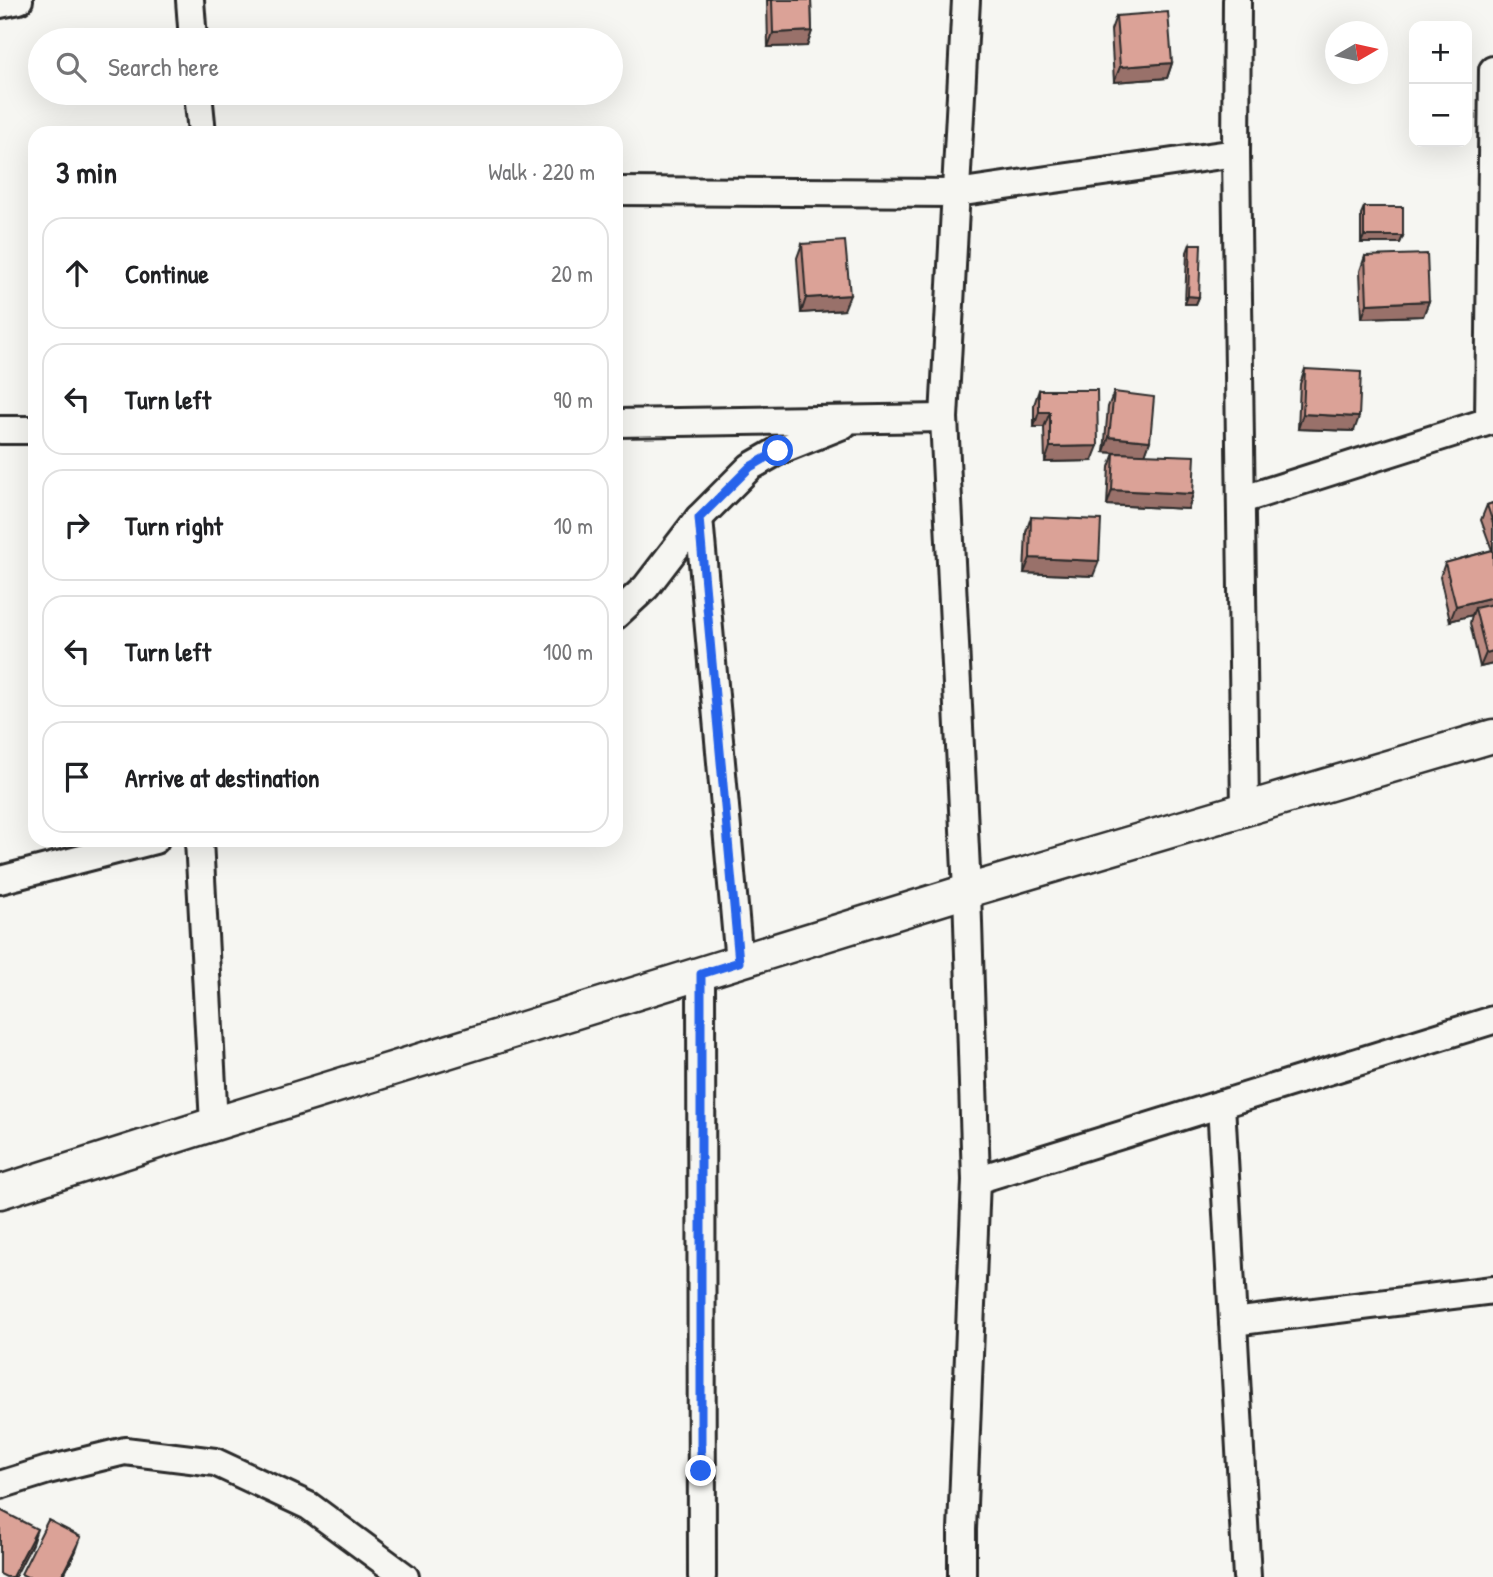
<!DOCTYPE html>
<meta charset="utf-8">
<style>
:root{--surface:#fff;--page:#f2f2f2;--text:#202124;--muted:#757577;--line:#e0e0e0}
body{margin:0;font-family:"Patrick Hand",sans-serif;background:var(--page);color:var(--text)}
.controls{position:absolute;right:21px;top:21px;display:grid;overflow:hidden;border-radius:14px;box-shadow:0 7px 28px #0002}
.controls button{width:63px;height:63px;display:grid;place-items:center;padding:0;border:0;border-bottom:2px solid var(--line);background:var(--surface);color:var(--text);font:35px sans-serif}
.compass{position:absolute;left:1325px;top:21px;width:63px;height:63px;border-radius:50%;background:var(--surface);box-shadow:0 7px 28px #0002;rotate:81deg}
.stop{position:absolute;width:21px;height:21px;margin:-16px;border:5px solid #2563eb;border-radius:50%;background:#fff}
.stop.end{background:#2563eb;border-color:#fff;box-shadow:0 2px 7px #0008}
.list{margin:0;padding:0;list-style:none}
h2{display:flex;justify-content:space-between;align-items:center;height:91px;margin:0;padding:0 28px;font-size:30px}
h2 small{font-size:23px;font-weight:400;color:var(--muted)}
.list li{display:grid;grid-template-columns:46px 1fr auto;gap:21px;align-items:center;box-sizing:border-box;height:112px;margin:0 14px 14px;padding:0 14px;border:2px solid var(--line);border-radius:21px}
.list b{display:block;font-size:26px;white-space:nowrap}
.list em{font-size:23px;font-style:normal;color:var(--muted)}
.icon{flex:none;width:38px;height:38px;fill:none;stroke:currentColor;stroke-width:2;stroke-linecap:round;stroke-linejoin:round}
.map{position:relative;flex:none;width:1493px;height:1577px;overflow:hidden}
.search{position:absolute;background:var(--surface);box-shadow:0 7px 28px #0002;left:28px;top:28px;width:595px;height:77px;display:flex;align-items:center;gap:18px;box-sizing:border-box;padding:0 24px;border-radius:38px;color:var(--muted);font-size:26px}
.panel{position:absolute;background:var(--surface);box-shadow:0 7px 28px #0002;left:28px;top:126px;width:595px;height:721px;border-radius:21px}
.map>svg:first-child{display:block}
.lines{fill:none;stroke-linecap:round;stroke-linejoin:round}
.minor-casing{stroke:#2b2b2b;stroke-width:32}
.tertiary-casing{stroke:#2b2b2b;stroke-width:37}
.minor{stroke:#f6f6f2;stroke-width:26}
.tertiary{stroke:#f6f6f2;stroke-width:32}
.wall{fill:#bc8b82;stroke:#2b2b2b;stroke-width:2}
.shaded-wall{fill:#99716a;stroke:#2b2b2b;stroke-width:2}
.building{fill:#dba297;stroke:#2b2b2b;stroke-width:2}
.route{stroke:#2563eb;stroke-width:9}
</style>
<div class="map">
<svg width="1493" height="1577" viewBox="0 0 1493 1577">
<rect width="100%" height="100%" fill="#f6f6f2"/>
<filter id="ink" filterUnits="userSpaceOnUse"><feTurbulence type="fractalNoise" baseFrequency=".0143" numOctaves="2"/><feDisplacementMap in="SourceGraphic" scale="14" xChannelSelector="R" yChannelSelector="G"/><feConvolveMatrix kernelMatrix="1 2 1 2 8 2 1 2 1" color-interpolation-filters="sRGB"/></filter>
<g filter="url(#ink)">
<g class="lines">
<!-- minor casing -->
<g class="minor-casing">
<g id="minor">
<path d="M190,0L193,40"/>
<path d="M1237,0L1236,153L1245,808"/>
<path d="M0,4L19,0"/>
<path d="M198,93L202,133"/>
<path d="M616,191L956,193L1236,153"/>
<path d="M1489,421L1493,70"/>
<path d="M616,423L944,418"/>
<path d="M0,430H35"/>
<path d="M1241,500L1493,420"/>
<path d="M699,518L739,962"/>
<path d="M616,615L646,587L699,518L750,467L778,451L843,425"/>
<path d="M199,840L214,1124"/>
<path d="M0,880L155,840"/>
<path d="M701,974L702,1577"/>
<path d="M1221,1104L1247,1577"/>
<path d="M976,1180L1493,1020"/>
<path d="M1233,1322L1493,1290"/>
<path d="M0,1485L48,1470L125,1451L215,1462L309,1506L405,1577"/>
<path d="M962,1577V1530L976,1180L967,891L944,418L966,0"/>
</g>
</g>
<!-- tertiary casing -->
<g class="tertiary-casing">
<path id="tertiary" d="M0,1192L214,1124L967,891L1493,736"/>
</g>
<!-- minor -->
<use href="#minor" class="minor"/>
<!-- tertiary -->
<use href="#tertiary" class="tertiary"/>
</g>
<!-- wall -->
<g class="wall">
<path d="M767,0H811L812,31L807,46L768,47Z"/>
<path d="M1116,16L1172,63L1167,78L1114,82L1111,30Z"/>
<path d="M1364,207L1403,236L1400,243H1361V214Z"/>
<path d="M802,244L844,310L801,313L797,258Z"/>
<path d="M1190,244L1199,297L1196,304H1185L1187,252Z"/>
<path d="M1365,256L1429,301L1423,316L1362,318L1360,271Z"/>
<path d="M1305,369L1354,431L1298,429L1300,384Z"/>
<path d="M1039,390L1092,461L1045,462L1044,427H1034V405Z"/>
<path d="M1114,392L1150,441L1145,454L1193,494L1188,509L1107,505L1109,467L1114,453H1118L1104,452L1108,407Z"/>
<path d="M1493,503V664L1480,667L1470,623L1472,615L1450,621L1440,577L1445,563L1492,550L1481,520L1487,505Z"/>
<path d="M1031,517L1093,576L1024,573L1026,532Z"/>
</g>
<!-- shaded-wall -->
<g class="shaded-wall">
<path d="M812,31L807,46L768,47L773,33Z"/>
<path d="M1172,63L1167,78L1114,82L1120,67Z"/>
<path d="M1364,236H1403L1400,243H1361Z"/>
<path d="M850,295L844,310L801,313L806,298Z"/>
<path d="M1188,296L1199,297L1196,304H1185Z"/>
<path d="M1429,301L1423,316L1362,318L1367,304Z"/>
<path d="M1039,412H1050L1044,427H1034Z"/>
<path d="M1303,414L1359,417L1354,431L1298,429Z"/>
<path d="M1109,437L1150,441L1145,455L1104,452Z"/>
<path d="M1098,446L1092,461L1045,462L1050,447Z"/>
<path d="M1112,490L1193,494L1188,509L1107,505Z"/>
<path d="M1030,558L1099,561L1093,576L1024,573Z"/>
<path d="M1493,597V610L1475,608L1472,615L1450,621L1456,606Z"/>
<path d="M1493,651V664L1480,667L1486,653Z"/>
<path d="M37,1529L32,1544L15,1577H12Z"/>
<path d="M81,1537L76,1551L63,1577H61Z"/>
</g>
<!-- building -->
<g class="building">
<path d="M772,0H811L812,31L773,33Z"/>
<path d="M1168,12L1172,63L1120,67L1116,16Z"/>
<rect x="1364" y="207" width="39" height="29"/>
<path d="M845,241L850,295L806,298L802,244Z"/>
<path d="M1190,244H1201L1199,297L1188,296Z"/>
<path d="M1427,254L1429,301L1367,304L1365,256Z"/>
<path d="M1305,369L1361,372L1359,417L1303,414Z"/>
<path d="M1039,390H1097L1098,446L1050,447V412H1039Z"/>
<path d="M1114,392L1154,397L1150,441L1109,437Z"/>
<path d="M1114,453L1195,456L1193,494L1112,490Z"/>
<path d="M1493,503V523L1487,505Z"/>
<path d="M1031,517L1101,520L1099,561L1030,558Z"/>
<path d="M1493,550V597L1456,606L1445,563Z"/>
<path d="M1493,604V651L1486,653L1475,608Z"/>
<path d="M0,1510L37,1529L12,1577H6L0,1574Z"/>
<path d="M48,1520L81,1537L61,1577H27L21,1574Z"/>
</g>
</g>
<g class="lines" filter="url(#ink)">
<!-- route -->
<path class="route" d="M701,1471V974L739,962L699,518L750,467L778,451"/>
</g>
</svg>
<div class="controls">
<button>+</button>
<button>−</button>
</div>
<svg class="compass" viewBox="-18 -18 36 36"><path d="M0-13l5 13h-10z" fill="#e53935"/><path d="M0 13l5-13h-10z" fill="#757577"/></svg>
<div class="stop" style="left:778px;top:451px"></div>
<div class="stop end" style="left:701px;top:1471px"></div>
<div class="search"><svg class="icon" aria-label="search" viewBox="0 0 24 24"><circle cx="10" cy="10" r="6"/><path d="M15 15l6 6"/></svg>Search here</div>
<section class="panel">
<h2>3 min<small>Walk · 220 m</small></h2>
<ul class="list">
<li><svg class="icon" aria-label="ahead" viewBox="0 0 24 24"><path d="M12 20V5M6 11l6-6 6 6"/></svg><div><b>Continue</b></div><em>20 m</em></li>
<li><svg class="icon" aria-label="left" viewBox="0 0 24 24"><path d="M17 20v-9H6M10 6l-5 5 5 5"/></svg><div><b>Turn left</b></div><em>90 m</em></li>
<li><svg class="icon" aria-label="right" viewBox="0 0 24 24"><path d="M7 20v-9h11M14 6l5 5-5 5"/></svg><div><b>Turn right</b></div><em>10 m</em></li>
<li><svg class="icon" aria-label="left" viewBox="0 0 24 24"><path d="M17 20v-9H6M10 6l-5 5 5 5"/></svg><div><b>Turn left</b></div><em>100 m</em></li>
<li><svg class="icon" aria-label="arrive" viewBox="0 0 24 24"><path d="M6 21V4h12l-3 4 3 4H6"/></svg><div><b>Arrive at destination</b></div></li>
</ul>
</section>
</div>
